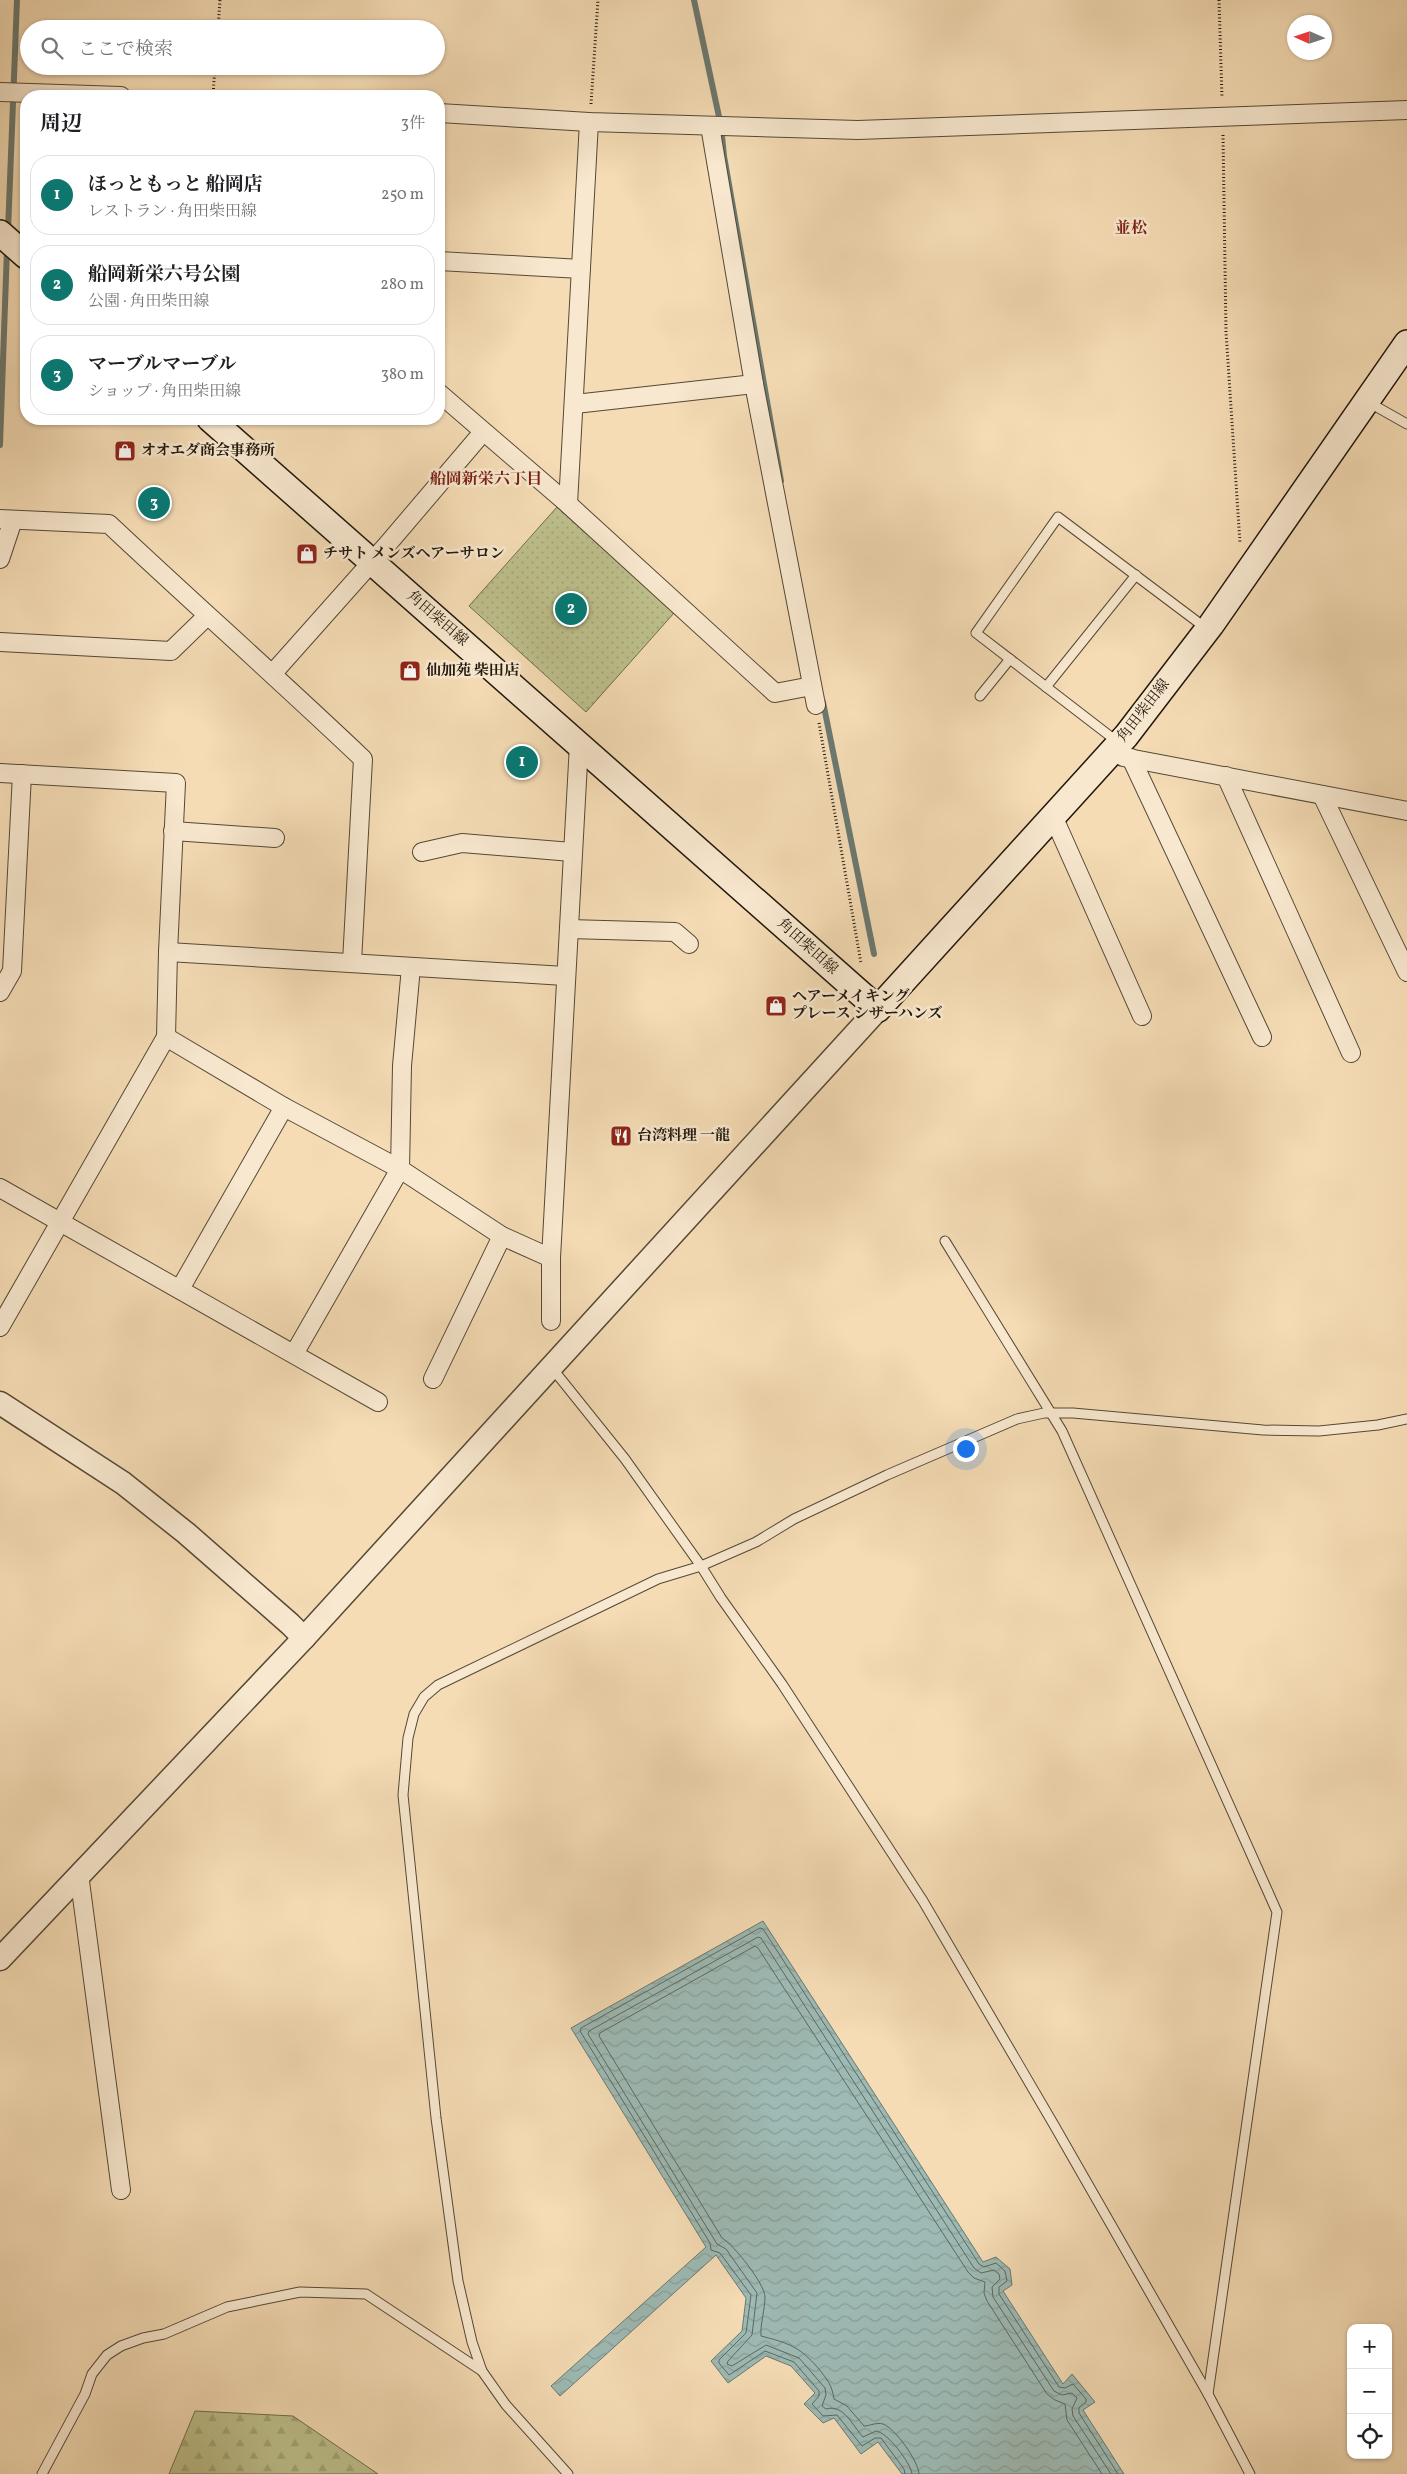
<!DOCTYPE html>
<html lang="ja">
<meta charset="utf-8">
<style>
:root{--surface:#fff;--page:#f2f2f2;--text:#202124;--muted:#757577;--line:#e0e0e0;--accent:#0f766e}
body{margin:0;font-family:Vollkorn,"Noto Serif JP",serif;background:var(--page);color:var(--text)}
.controls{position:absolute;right:15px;bottom:15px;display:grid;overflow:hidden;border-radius:10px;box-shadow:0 1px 4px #0004}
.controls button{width:45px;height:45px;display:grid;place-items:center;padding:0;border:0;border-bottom:1px solid var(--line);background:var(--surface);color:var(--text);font:25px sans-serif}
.compass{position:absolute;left:1287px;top:15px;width:45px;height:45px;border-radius:50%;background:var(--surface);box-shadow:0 1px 4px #0004;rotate:273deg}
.you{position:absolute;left:965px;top:1448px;width:18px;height:18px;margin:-12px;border:4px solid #fff;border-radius:50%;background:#1a73e8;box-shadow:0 0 0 8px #1a73e833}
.badge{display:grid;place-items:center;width:32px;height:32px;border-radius:50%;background:var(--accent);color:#fff;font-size:16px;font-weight:700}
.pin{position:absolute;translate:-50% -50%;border:2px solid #fff;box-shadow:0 1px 5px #0006}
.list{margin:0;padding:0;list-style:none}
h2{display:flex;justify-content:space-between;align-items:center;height:65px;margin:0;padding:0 20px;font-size:21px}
h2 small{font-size:16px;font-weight:400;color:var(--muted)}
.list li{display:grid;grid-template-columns:32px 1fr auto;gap:15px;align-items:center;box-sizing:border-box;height:80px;margin:0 10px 10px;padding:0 10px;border:1px solid var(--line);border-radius:20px}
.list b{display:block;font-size:19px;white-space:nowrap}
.list p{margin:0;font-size:16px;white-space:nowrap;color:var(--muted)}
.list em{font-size:16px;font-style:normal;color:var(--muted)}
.icon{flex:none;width:28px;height:28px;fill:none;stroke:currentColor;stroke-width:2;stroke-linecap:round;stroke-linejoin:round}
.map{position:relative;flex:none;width:1407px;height:2474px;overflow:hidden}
.search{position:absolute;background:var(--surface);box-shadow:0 1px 4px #0004;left:20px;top:20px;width:425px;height:55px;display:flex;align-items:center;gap:12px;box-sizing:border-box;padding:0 18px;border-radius:28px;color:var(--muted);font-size:19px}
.panel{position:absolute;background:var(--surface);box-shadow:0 1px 4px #0004;left:20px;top:90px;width:425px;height:335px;border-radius:20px}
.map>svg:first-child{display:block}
.forest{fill:url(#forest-firs);stroke:#6e6c4c}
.park{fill:url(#park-dots);stroke:#6e6c4c}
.water{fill:url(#water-waves);stroke:#6b7971}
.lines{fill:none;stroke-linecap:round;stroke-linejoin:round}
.shore{stroke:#5e6860;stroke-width:1}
.stream{stroke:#6b7971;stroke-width:6}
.service-casing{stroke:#554836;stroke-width:11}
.minor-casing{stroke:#554836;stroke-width:20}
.tertiary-casing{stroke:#554836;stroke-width:25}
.secondary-casing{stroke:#20170c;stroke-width:28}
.path{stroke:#20170c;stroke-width:3;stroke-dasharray:1 2.5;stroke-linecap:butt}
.service{stroke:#f8e8cf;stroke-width:9}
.minor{stroke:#f8e8cf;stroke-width:18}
.tertiary{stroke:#f8e8cf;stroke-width:22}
.secondary{stroke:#f8e8cf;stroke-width:25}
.labels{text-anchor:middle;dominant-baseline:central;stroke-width:5;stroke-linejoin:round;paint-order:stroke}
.poi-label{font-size:15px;font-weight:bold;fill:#20170c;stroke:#f8e8cf;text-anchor:start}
.street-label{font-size:15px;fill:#20170c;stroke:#f8e8cf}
.neighbourhood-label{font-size:16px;font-weight:bold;fill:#7a1f14;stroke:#f8e8cf}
</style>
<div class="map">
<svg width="1407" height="2474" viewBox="0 0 1407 2474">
<defs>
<pattern id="forest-firs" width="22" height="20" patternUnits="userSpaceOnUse" patternTransform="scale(1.25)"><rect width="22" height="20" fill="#bdc08c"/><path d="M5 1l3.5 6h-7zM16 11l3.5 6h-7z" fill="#a2a478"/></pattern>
<pattern id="park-dots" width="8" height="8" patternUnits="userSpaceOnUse" patternTransform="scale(1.25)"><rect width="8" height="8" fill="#bdc08c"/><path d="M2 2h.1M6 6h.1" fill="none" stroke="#a2a478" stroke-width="1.8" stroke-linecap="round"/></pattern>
<pattern id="water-waves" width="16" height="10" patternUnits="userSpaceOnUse" patternTransform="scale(1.25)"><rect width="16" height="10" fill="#9dbab4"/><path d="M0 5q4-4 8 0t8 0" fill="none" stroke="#879f9a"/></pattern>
</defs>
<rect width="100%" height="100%" fill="#f5dcb5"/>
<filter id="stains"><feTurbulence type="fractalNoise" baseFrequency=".004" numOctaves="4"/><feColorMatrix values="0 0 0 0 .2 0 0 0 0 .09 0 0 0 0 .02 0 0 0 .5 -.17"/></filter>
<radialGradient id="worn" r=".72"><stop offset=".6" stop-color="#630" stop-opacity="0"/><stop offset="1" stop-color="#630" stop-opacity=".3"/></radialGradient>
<!-- forest -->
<path class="forest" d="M195,2411L293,2416L378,2474H169Z"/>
<!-- park -->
<path class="park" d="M557,507L674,613L586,712L469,606Z"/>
<!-- water -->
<path class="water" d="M763,1921L983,2262L996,2257L1010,2269L1012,2285L1003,2291L1063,2384L1072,2374L1095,2402L1083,2410L1124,2474H902L878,2442L861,2454L834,2418L823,2423L804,2404L815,2393L791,2366L766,2356L728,2383L711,2361L742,2331L746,2298L716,2255L560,2396L551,2386L706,2247L571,2028Z"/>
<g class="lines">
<!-- shore -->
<g class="shore">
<path d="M905,2474L904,2469L881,2438H875L862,2446L837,2415L823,2416L812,2404L819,2396V2391L794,2362L765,2351L729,2375L719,2363V2360L746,2333L751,2295L720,2253L711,2250L710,2243L580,2031L581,2028L760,1928L763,1929L979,2264L984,2267L996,2263L1005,2271L1007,2281L999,2287V2294L1059,2387L1065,2388L1073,2384L1086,2399V2402L1079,2408V2413L1118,2474"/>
<path d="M912,2474C911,2463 887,2432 876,2431L863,2437C852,2425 844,2404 826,2409L822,2406L826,2395L825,2388L799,2358L766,2345L732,2366L727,2364L728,2361L752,2335L757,2293L726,2249L717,2244L588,2034L589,2031L758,1937L761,1938L974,2268L981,2273L994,2270L999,2274L1000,2279L992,2287L993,2297L1054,2391L1062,2395L1072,2393L1077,2398L1072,2409L1073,2416L1111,2474"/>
<path d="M919,2474C919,2462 895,2428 883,2424C876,2422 870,2426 864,2426L847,2406L834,2399C832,2385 827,2379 818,2368C799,2346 788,2343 761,2336C760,2324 765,2310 765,2297C765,2284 733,2244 722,2238L599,2036L600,2033L755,1946L758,1948L968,2272L974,2278L985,2282L984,2293L987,2301L1047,2394L1055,2400L1065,2404L1067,2420L1102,2474"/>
</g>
<!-- stream -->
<g class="stream">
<path d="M694,0L721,126L724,156L781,481"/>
<path d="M8,231L17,0"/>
<path d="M0,445L7,249"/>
<path d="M823,702L874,954"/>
</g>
<!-- service casing -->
<g class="service-casing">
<g id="service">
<path d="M1368,402L1407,424"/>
<path d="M1046,687L1136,575"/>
<path d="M980,696L1010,659"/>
<path d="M1119,743L976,633L1058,517L1207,629"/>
<path d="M945,1241L1062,1431L1277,1912L1208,2394"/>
<path d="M552,1368L625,1459L701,1566L721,1598L782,1684L923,1901L1054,2125L1208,2394L1250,2474"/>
<path d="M42,2474L85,2394L92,2374L107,2355L121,2346L143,2338L164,2334L227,2307L300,2292L366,2294L482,2371"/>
<path d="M568,2474L506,2405L482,2371L472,2342L458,2281L436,2118L403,1795L408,1738L414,1714L424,1697L438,1685L658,1579L701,1566L756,1542L794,1519L887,1475L1017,1419L1044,1413H1073L1263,1430L1319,1431L1378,1425L1407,1419"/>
</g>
</g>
<!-- minor casing -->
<g class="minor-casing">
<g id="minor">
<path d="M0,92L121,96"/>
<path d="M439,113L589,122L858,130L1407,110"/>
<path d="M710,126L754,384L816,705"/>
<path d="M439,261L581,269"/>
<path d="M439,393L568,504L775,693L812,686"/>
<path d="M575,404L754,384"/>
<path d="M568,504L589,122"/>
<path d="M0,519L109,524C193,603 280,680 363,759L352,962"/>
<path d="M0,559L13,520"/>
<path d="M0,642L171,651L207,616"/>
<path d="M273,673L386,546L483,432"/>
<path d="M1123,757L1407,811"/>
<path d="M1131,758L1262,1037"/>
<path d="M0,773L176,783L168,952L166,1037L0,1327"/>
<path d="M1226,776L1351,1053"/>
<path d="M1322,795L1407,972"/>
<path d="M1053,816L1142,1016"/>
<path d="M173,831L275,838"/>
<path d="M422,852L462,843L572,852"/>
<path d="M569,929L675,932L689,944"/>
<path d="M168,952L565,976"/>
<path d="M411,967L402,1066L400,1169L502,1236L551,1258"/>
<path d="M0,992L12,971L22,774"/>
<path d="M166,1037L284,1107L400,1169L294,1354"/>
<path d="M0,1188L378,1402"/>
<path d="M180,1289L284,1107"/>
<path d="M551,1321V1258L579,744"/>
<path d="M433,1379L502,1236"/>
<path d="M79,1874L121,2190"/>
</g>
</g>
<!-- tertiary casing -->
<g class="tertiary-casing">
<g id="tertiary">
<path d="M0,1403L123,1483L186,1533L290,1624L304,1638"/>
<path d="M0,1959L304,1638L878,1009"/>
</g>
</g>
<!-- secondary casing -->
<g class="secondary-casing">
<g id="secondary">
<path d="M0,233L26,256"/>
<path d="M210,419L878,1009L1126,736L1211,625L1407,343"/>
</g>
</g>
<!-- path -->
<g class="path">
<path d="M1219,0L1222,98"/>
<path d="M218,29L220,0"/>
<path d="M213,96L215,66"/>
<path d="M591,104L598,0"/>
<path d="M1223,135L1226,332L1240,543"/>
<path d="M819,723L861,963"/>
</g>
<!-- service -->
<use href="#service" class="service"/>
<!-- minor -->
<use href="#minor" class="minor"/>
<!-- tertiary -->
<use href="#tertiary" class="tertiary"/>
<!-- secondary -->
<use href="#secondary" class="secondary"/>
</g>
<!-- icons -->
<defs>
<g id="shop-square" transform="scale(1.125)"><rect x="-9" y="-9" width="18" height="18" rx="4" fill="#8f2418" stroke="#f8e8cf"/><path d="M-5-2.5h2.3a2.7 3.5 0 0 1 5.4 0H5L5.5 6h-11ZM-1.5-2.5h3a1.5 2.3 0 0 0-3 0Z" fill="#fff"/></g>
<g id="restaurant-square" transform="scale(1.125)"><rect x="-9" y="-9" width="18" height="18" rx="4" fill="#8f2418" stroke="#f8e8cf"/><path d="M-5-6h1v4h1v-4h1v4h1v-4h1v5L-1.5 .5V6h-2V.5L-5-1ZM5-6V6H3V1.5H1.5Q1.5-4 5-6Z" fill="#fff"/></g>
</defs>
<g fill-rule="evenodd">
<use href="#shop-square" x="125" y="451"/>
<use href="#shop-square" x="307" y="554"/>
<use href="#shop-square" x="410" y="671"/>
<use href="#shop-square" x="776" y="1006"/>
<use href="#restaurant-square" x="621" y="1136"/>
</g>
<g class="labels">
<!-- poi labels -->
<g class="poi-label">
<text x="141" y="451">オオエダ商会事務所</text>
<text x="323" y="554">チサト メンズヘアーサロン</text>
<text x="426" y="671">仙加苑 柴田店</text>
<text x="792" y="997">ヘアーメイキング<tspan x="792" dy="17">プレース シザーハンズ</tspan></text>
<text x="637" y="1136">台湾料理 一龍</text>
</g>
<!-- street labels -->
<g class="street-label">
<text transform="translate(437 619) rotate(41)">角田柴田線</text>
<text transform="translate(1144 711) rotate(-52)">角田柴田線</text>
<text transform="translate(807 947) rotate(42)">角田柴田線</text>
</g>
<!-- neighbourhood labels -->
<g class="neighbourhood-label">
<text x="1131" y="229">並松</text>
<text x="486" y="480">船岡新栄六丁目</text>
</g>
</g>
<rect width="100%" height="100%" filter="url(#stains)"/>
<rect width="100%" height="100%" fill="url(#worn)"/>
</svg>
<div class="controls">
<button>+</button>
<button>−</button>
<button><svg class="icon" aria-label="locate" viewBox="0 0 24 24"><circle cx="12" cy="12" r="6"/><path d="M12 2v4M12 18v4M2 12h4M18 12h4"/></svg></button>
</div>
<svg class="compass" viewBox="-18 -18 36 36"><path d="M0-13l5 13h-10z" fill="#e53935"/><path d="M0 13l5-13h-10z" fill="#757577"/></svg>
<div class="you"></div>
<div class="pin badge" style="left:522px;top:762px">1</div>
<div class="pin badge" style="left:571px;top:609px">2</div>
<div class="pin badge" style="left:154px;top:503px">3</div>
<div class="search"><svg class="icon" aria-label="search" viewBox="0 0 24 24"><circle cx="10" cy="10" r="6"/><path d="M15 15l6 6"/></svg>ここで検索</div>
<section class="panel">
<h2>周辺<small>3件</small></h2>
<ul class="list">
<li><span class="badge">1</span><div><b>ほっともっと 船岡店</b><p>レストラン · 角田柴田線</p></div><em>250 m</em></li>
<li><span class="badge">2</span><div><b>船岡新栄六号公園</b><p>公園 · 角田柴田線</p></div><em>280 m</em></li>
<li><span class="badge">3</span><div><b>マーブルマーブル</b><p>ショップ · 角田柴田線</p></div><em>380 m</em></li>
</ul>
</section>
</div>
